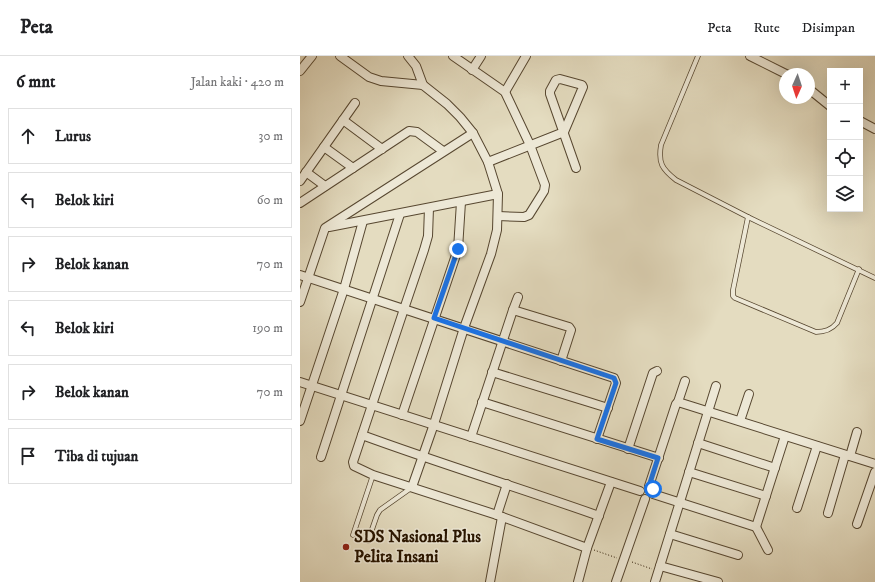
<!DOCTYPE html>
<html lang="id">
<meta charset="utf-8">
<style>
:root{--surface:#fff;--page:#f6f6f6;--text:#202124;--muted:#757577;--line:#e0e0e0}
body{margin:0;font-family:"IM FELL DW Pica",serif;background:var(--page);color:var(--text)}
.controls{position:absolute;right:12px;top:12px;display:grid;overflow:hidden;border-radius:0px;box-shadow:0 4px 16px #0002}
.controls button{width:36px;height:36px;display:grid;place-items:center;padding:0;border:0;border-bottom:1px solid var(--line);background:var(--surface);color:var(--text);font:20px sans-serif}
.compass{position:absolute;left:479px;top:12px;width:36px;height:36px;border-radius:50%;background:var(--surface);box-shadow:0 4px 16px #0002;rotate:183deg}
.stop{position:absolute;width:12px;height:12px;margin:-9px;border:3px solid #1a73e8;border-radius:50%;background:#fff}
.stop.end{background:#1a73e8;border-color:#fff;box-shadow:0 1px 4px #0008}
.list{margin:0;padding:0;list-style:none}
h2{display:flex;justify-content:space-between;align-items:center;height:52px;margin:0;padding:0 16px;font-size:17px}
h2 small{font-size:13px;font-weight:400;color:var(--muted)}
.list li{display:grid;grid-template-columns:26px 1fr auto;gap:12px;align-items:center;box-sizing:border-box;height:56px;margin:0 8px 8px;padding:0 8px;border:1px solid var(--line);border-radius:0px}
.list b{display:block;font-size:15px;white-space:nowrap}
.list em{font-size:13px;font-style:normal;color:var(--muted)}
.icon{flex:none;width:22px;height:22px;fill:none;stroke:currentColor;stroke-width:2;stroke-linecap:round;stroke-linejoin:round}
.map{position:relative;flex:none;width:575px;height:526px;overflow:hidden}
header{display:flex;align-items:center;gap:24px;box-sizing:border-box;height:56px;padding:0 20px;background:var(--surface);border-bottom:1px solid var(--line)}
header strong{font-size:19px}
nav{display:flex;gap:22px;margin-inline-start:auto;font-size:14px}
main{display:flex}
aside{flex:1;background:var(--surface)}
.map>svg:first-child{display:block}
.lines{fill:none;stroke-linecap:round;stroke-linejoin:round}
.service-casing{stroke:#574730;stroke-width:5.5}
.minor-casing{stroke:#574730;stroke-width:10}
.path{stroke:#281500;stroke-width:1;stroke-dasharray:1 2;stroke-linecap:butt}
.service{stroke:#ede8d6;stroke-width:4}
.minor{stroke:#ede8d6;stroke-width:8}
.route{stroke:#1a73e8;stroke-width:5}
.poi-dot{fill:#8f2418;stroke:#ede8d6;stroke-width:1.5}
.labels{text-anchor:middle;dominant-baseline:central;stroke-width:3;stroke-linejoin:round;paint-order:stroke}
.poi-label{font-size:17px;font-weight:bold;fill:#281500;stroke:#ede8d6;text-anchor:start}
</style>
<header>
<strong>Peta</strong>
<nav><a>Peta</a><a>Rute</a><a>Disimpan</a></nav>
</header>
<main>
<aside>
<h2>6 mnt<small>Jalan kaki · 420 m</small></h2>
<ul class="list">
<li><svg class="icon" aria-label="ahead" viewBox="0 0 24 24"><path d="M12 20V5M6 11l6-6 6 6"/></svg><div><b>Lurus</b></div><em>30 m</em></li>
<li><svg class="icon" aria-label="left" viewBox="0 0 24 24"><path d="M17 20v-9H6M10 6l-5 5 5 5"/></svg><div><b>Belok kiri</b></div><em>60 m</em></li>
<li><svg class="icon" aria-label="right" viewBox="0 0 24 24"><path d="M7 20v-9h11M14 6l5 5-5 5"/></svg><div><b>Belok kanan</b></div><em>70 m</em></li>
<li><svg class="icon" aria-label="left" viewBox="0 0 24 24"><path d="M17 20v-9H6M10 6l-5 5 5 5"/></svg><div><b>Belok kiri</b></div><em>190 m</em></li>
<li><svg class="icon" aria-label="right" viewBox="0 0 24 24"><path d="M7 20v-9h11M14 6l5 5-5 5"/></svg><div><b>Belok kanan</b></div><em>70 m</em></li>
<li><svg class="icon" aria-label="arrive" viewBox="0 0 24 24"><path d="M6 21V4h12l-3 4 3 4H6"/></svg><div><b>Tiba di tujuan</b></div></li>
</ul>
</aside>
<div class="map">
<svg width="575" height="526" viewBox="0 0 575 526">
<rect width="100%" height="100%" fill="#e4dcc0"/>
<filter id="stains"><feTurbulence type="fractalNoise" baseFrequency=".005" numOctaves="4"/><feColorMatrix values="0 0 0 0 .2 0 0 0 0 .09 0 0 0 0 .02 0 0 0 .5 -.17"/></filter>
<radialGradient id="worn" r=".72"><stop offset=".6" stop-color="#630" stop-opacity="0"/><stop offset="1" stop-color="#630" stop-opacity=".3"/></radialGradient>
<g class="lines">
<!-- service casing -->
<g class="service-casing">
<g id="service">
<path d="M398,0L361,89C358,107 362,113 376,124L448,161L575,222"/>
<path d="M448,161L433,234V240L435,242L516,276C525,276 531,274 537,267L559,213"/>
<path d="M53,479L73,419"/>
<path d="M68,485L77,459L80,454L111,432"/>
</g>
</g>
<!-- minor casing -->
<g class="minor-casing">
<g id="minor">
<path d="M40,0L69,21L81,25L123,29L147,48L160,61L173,77L188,106L198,138L197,174L191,198L164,272L134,368L112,431"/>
<path d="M108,0L116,10L123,29"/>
<path d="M153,0L205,36L230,89L245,129L244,135L229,159L224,161L198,160"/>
<path d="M450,0L486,18"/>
<path d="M172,14L181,0"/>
<path d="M0,15L12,0"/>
<path d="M509,33L530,50"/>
<path d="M205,36L226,0"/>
<path d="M43,64L82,93"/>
<path d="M560,65L575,73"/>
<path d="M24,91L53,112"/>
<path d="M188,106L264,76L283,31L282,29L260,23L256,24L250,35V38L276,112"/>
<path d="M6,116L25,130"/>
<path d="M0,125L55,47"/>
<path d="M0,147L109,75L117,76L143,95"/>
<path d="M129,152L128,180L124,194L104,253L53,406L54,410L73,419L197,459L287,492"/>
<path d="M29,171L198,138"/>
<path d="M0,219L314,322L316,327L297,383"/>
<path d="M0,246L25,172L173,77"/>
<path d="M213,254L218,241"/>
<path d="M192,316L308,352"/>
<path d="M0,326L340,435"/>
<path d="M182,346L359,402"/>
<path d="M378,346L385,325"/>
<path d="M102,359L158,193L161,146"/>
<path d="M0,365L44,233L63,165"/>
<path d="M440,365L449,338"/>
<path d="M62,379C141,408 220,432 299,460"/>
<path d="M171,381L213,254L269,271L271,274L261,305"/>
<path d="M398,387L475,412"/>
<path d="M328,393L353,317L357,315"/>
<path d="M550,400L557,376"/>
<path d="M21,401L100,158"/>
<path d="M389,416L466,440"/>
<path d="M349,430L376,348L378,346L575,408"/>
<path d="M353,438L456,471L485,380"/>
<path d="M497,452L517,390"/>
<path d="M528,457L545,399"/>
<path d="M197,459L207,428"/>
<path d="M557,468L575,416"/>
<path d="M456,471L468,494"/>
<path d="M370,478L438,499"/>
<path d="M360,510L418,526"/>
<path d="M190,526L202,461"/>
<path d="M278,526L287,492L311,426"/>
<path d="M316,526L345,443"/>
<path d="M355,526L416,330"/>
</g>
</g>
<!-- path -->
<g class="path">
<path d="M294,494L317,502"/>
<path d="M332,506L352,513"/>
</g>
<!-- service -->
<use href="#service" class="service"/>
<!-- minor -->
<use href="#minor" class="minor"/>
</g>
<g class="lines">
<!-- route -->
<path class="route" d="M158,193L134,262L314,322L316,327L297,383L358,402L349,430L353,433"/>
</g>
<!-- markers -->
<circle class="poi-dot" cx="46" cy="491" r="4"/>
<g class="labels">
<!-- poi labels -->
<g class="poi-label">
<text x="54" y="481">SDS Nasional Plus<tspan x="54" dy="20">Pelita Insani</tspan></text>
</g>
</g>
<rect width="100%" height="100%" filter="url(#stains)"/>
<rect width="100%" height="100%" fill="url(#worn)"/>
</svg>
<div class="controls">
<button>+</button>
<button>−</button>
<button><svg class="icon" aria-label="locate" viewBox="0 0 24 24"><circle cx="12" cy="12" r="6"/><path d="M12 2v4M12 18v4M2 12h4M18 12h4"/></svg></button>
<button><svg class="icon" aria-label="layers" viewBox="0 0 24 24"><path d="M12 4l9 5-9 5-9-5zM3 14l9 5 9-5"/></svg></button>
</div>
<svg class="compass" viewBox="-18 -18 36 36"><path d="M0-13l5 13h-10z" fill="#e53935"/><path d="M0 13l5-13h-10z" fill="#757577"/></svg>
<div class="stop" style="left:353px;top:433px"></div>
<div class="stop end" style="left:158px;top:193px"></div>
</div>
</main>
